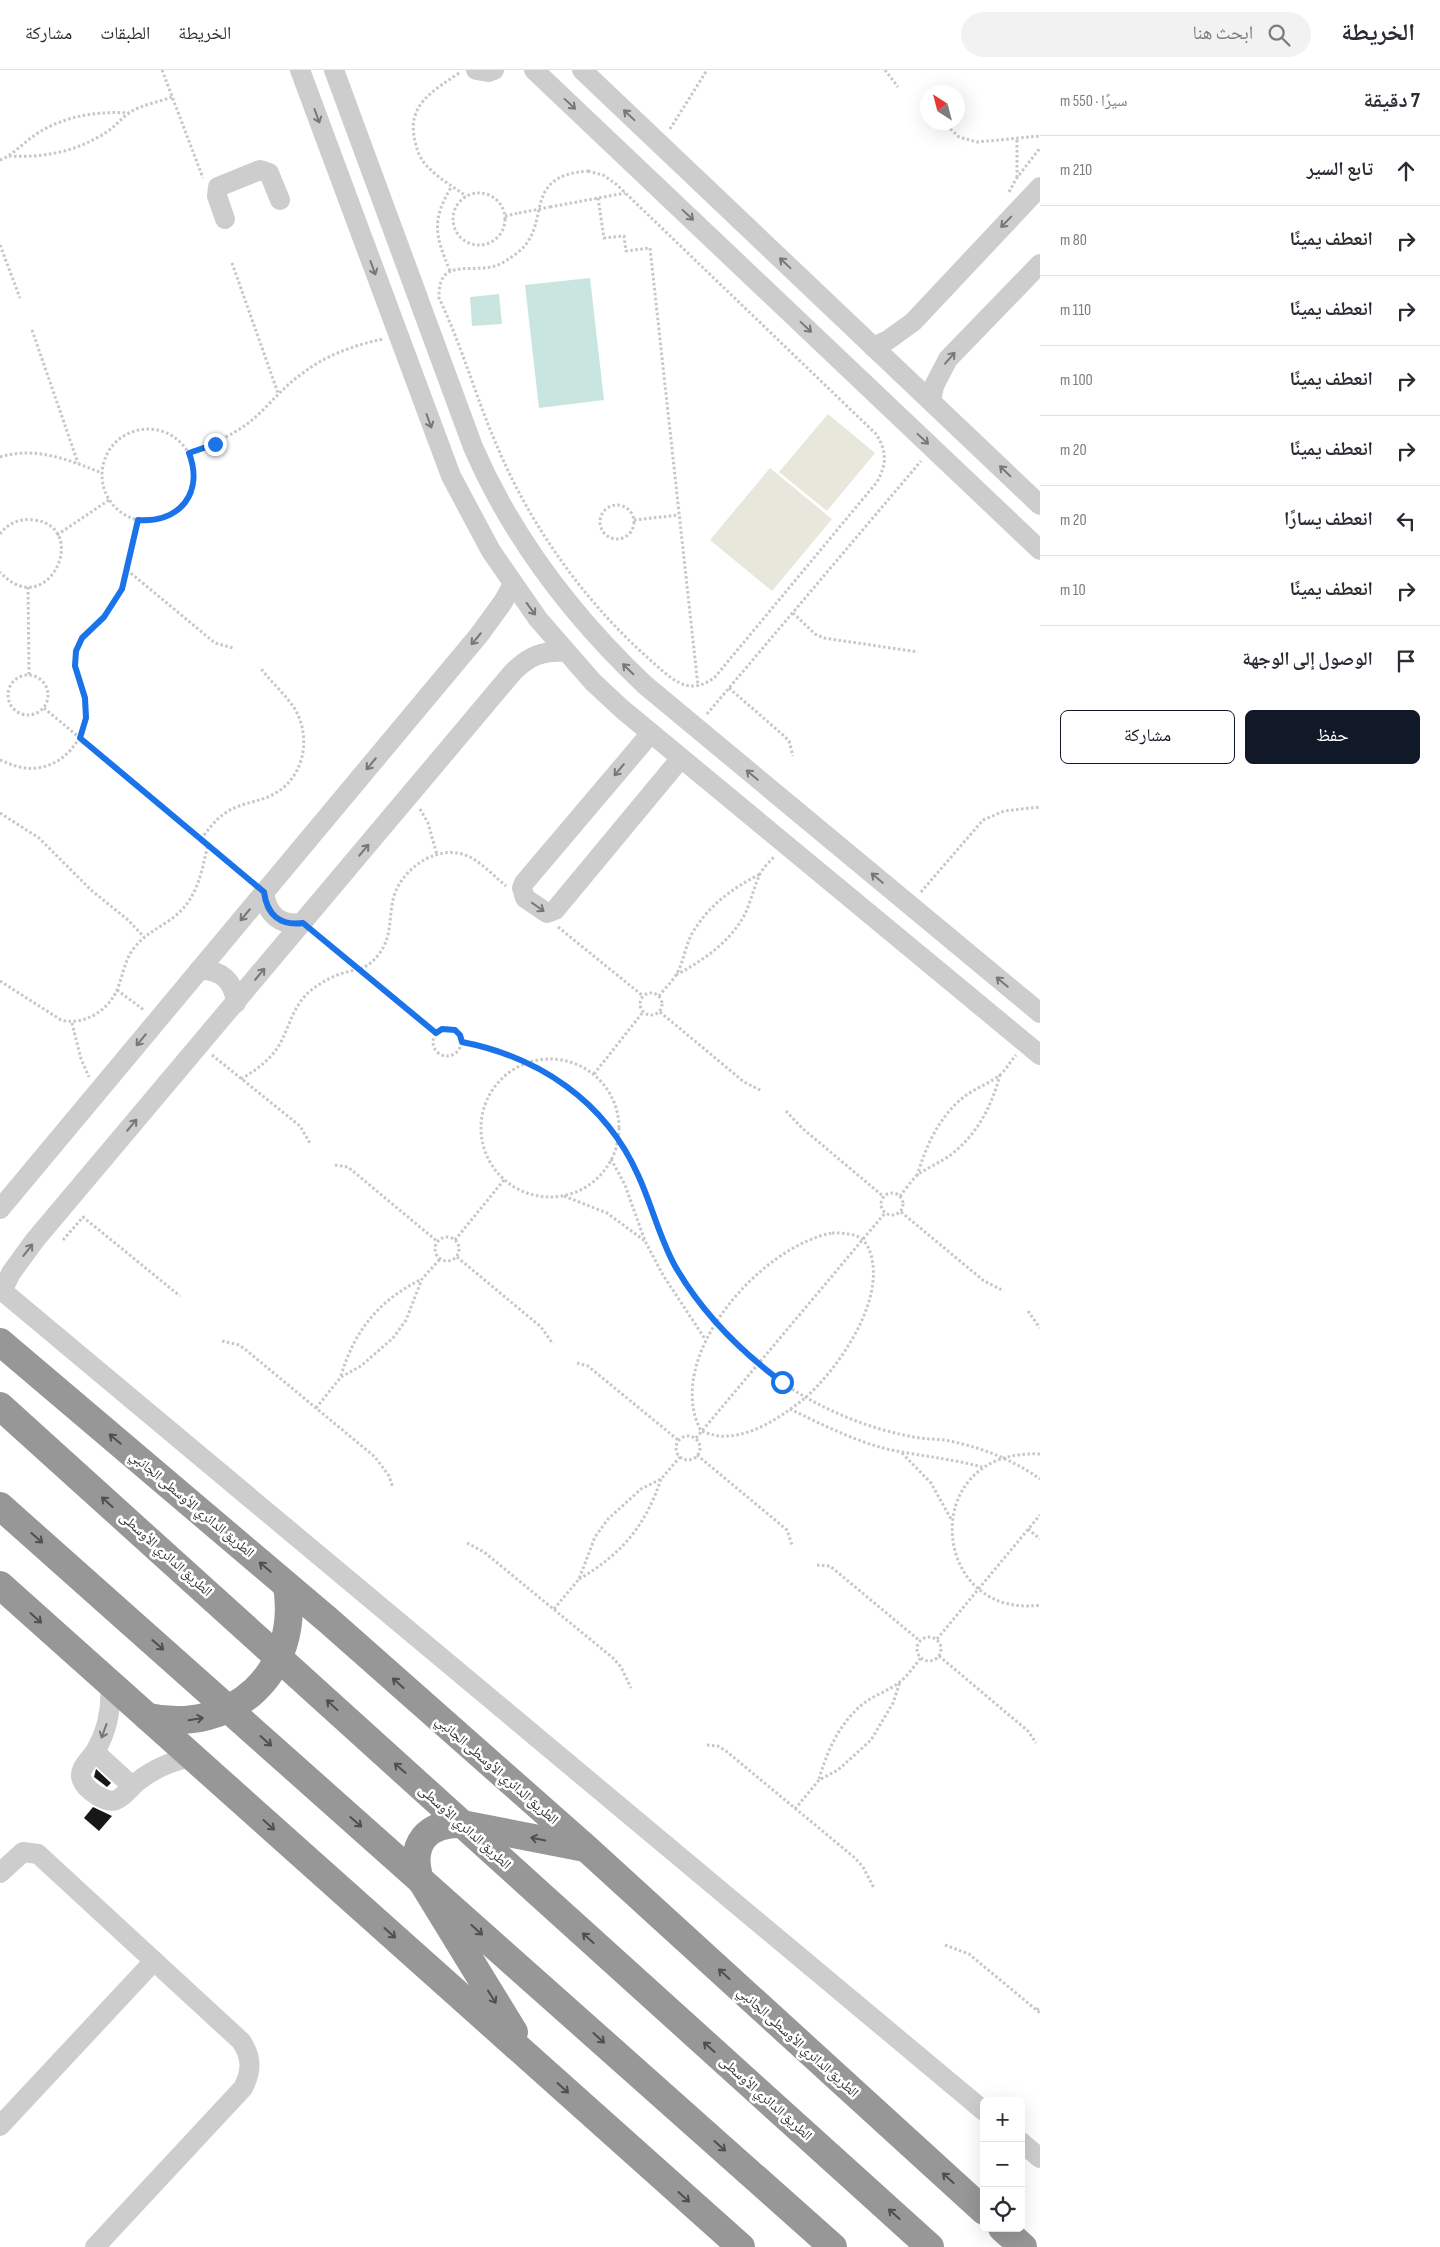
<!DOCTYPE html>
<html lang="ar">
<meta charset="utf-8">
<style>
:root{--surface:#fff;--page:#f2f2f3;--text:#2b2b33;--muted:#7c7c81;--line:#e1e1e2;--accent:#111827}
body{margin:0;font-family:"Sofia Sans Condensed","Noto Naskh Arabic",sans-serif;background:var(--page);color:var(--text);direction:rtl}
.controls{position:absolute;right:15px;bottom:15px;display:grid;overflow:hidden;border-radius:8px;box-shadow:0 5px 20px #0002}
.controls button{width:45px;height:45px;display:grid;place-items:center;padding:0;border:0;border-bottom:1px solid var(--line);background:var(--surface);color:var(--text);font:25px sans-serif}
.compass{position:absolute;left:920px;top:15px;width:45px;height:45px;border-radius:50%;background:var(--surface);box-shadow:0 5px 20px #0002;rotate:324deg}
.stop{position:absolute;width:15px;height:15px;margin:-11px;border:4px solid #1a73e8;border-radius:50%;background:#fff}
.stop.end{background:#1a73e8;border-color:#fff;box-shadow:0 1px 5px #0008}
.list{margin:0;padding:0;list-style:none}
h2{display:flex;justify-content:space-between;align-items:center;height:65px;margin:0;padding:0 20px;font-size:21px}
h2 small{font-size:16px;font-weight:400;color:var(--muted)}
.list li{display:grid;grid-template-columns:32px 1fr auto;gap:15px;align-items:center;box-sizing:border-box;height:70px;padding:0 20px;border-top:1px solid var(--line)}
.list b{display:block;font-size:19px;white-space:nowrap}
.list em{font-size:16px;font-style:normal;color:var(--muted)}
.actions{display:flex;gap:10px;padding:15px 20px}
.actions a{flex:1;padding:11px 0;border:1px solid var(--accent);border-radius:8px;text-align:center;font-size:18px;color:var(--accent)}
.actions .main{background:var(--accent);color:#fff}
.icon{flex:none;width:28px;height:28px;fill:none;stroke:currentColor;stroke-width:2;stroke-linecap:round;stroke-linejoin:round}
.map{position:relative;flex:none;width:1040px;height:2177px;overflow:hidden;direction:ltr}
header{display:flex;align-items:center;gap:30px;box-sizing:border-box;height:70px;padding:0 25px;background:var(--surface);border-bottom:1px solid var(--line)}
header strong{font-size:24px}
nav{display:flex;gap:28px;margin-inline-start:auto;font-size:18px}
.search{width:350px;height:45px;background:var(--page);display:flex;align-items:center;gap:12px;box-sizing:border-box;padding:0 18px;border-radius:28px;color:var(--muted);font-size:19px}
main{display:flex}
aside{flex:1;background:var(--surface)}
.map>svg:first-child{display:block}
.green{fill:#e8e7dc}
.water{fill:#c8e5df}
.building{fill:#171717}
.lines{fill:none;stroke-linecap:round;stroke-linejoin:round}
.path{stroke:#c7c7c7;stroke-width:3;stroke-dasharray:2.5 2.5;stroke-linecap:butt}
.minor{stroke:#cdcdcd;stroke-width:20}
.highway{stroke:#979797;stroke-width:28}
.path-bridge{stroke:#c7c7c7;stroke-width:3;stroke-dasharray:2.5 2.5;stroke-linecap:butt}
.oneway{stroke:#777}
.oneway2{stroke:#4f4f4f}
.route{stroke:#1a73e8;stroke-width:6}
.labels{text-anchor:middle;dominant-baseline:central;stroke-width:5;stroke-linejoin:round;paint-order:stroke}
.street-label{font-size:14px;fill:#303030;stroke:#fff}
</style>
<header>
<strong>الخريطة</strong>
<div class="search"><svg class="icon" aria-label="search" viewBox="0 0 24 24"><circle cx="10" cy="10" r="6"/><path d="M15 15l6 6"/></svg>ابحث هنا</div>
<nav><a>الخريطة</a><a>الطبقات</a><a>مشاركة</a></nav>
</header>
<main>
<aside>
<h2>7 دقيقة<small>سيرًا · 550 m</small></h2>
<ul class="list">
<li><svg class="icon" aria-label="ahead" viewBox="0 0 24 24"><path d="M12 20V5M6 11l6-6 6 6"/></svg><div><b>تابع السير</b></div><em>210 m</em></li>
<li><svg class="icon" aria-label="right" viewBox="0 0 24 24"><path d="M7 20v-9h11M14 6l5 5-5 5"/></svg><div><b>انعطف يمينًا</b></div><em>80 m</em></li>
<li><svg class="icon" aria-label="right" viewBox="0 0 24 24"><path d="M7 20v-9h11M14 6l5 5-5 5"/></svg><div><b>انعطف يمينًا</b></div><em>110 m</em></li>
<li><svg class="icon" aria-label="right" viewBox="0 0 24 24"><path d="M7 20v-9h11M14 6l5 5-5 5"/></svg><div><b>انعطف يمينًا</b></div><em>100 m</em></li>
<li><svg class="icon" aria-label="right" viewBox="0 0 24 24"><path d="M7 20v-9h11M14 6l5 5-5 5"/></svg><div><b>انعطف يمينًا</b></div><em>20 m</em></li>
<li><svg class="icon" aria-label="left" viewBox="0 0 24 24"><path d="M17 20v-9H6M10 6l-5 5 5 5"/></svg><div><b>انعطف يسارًا</b></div><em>20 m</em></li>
<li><svg class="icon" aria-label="right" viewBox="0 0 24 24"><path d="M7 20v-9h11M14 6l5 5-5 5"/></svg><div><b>انعطف يمينًا</b></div><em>10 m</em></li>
<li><svg class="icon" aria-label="arrive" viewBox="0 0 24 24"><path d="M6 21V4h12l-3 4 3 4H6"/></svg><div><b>الوصول إلى الوجهة</b></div></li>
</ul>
<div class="actions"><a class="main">حفظ</a><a>مشاركة</a></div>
</aside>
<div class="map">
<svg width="1040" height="2177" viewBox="0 0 1040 2177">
<rect width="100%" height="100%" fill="#fff"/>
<!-- green -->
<g class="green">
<path d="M828,344L875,383L827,441L779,402Z"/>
<path d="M770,398L832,449L772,521L710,470Z"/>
</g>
<!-- water -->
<g class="water">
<path d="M590,208L604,330L539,338L525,215Z"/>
<path d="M499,224L502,254L472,256L470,227Z"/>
</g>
<!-- building -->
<g class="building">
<path d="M96,1699L111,1713L107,1717L94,1707Z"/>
<path d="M93,1737L112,1746L99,1761L84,1748Z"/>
</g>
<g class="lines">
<!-- path -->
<g class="path">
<path d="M162,0L203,108"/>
<path d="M885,0L898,17"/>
<path d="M459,3C433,21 406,35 415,71C417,81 421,91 429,98C439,109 454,117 466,126"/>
<path d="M922,33L928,38"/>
<path d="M943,52L959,67L977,72L1040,66"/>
<path d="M670,59L707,0"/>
<path d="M1017,70V107"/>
<path d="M9,86C46,88 80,81 111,59C117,54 122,48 129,43C140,35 159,32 172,27"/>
<path d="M0,90C13,85 23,73 35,65C63,46 96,41 129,43"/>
<path d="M588,101L603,105L616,114L876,364C887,381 887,394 877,412L715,607C687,629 669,606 648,588C584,531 530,455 497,376C476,328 462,276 439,228C438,189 466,202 491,197C501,195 509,189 517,183C554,155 519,106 588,101Z"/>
<path d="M1009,122L1016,109L1040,78"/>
<circle cx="479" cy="149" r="26"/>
<path d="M598,128L604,168L624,166L626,181L650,178L698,616"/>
<path d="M550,137L625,123"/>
<path d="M505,146L519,143"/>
<path d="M0,175L20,228"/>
<path d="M232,193L278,323"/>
<path d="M450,201C435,165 431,150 452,116"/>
<path d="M32,260L78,393"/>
<circle cx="148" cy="405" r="46"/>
<path d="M189,383C215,373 241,362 261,342C275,328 287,314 303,303C326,285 355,275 383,269"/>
<path d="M0,387C36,376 69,390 102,403"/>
<circle cx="617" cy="452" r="17"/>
<path d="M634,450L679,445"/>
<path d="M0,464C8,453 20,448 34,450C92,457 47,554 0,502"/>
<path d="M57,465L109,430"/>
<path d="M127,500L215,573L233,578"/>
<path d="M28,517L29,605"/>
<path d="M793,543L815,564L824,568L918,582"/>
<circle cx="28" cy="625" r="20"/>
<path d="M729,618L783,665L789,671L793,686"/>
<path d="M44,638L251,811"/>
<path d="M707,644L921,391"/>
<path d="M0,690C12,695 24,700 37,698C70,694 91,660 85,628C82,612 70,597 76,580C82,562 104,550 114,534C130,508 129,477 138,450"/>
<path d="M420,739L428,753L437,785"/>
<path d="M0,743L39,768L91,820L128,850L144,867"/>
<path d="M201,769C208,760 215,750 224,744C238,733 255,733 270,726C303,711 312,671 296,641C287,625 270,612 260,597"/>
<path d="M921,822L983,750L1004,741L1040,737"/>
<path d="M558,857L643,926"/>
<path d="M315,863L436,963"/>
<path d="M676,905C704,890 730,872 745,844C751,831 754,817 760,804C763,798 770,791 775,786"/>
<path d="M0,911L61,950C83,956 108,941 117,920C123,906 124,891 134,878C144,865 157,859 170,850C197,831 201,805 208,774"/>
<path d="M117,920L144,940"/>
<circle cx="651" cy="934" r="11"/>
<path d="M659,926C664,919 672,912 676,905C684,892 685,875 693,862C709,835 733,818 760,804"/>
<path d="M660,942L744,1012L762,1021"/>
<path d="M72,953L81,989L89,1007"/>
<circle cx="447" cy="972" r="14"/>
<path d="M462,971C531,986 596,1023 630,1088C643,1112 649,1138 659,1163C677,1205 703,1242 735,1274C783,1321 847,1355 914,1367C924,1369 934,1369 944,1370C978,1376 1012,1389 1040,1409"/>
<path d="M212,985L300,1056L311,1075"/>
<circle cx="550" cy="1058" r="69"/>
<path d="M594,1004L643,942"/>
<path d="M241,1009C258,999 273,988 282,970C290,953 295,934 310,921C319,914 329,908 340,904C358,898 366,901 379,884C393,866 388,847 394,826C403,797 440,772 470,787C483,794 494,806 506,816"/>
<path d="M786,1041L802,1058L884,1127"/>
<path d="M611,1089L625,1115L645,1171L663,1205L705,1269"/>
<path d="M335,1095L348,1097L438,1172"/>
<path d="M917,1106C926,1076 939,1046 965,1026C976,1018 992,1012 1001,1004C1007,998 1011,991 1016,985"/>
<circle cx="892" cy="1134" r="11"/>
<path d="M564,1126L607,1143L645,1171"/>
<path d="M900,1126C905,1120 911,1111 917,1105C928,1097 942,1092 953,1083C978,1063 992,1035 1000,1005"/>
<path d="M901,1142L984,1211L1004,1221"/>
<path d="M832,1163C842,1163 853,1163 862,1169C867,1173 871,1183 872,1189C882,1235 838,1299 805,1328C784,1345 755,1365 727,1366C718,1367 710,1364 701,1361C662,1287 761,1176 832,1163Z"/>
<circle cx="447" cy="1179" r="12"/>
<path d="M63,1170L83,1147L180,1226"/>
<path d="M455,1170L504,1110"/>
<path d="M457,1187L541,1257L553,1274"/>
<path d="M1028,1241L1040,1258"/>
<path d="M222,1271L239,1275L246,1280L375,1387L389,1406L393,1418"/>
<path d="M577,1293L588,1296L678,1370"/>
<path d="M341,1306C354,1261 379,1230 422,1209"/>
<path d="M316,1338L341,1307L361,1296L393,1268L406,1250L422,1209L440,1189"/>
<path d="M790,1339C825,1356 864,1376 902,1382C930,1387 956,1390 982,1397"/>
<circle cx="688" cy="1378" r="12"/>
<path d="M696,1368L885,1143"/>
<path d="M902,1383L931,1413L951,1449"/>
<path d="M1040,1384C916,1378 930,1550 1040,1535"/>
<path d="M697,1385L787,1460L792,1475"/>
<path d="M1028,1459L1040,1469"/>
<path d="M467,1473L484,1482L613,1588L621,1597L631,1618"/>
<path d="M817,1495L830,1496L920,1571"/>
<path d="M579,1509C621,1485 646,1455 661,1409"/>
<path d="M554,1539L579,1509L595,1467L608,1449L641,1419L661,1409L680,1387"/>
<circle cx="929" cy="1579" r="12"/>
<path d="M937,1569L1040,1445"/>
<path d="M939,1586L1028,1661L1036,1673"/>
<path d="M707,1675L718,1676L726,1681L855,1788L863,1797L874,1818"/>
<path d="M819,1709C827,1681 840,1652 864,1633C875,1625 890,1620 901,1611C908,1605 915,1595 921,1588"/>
<path d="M795,1739L819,1710L838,1700L871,1670L893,1633L900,1612"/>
<path d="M945,1875L969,1884L1040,1943"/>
<path d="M1037,1940L1040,1936"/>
</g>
<!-- minor -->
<g class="minor">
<path d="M300,0L451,406L491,481L538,549L593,612L622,639L1040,985"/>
<path d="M334,0L473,377C513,469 572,546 645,615L1040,943"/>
<path d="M476,0L488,2L494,0"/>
<path d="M534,0L1040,480"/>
<path d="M582,0L1040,435"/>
<path d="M225,149L217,126L218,117L260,100L269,103L280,130"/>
<path d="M873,277L888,270L913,252L1040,117"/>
<path d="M931,331L934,316L948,289L1040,194"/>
<path d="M651,663L524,813L522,818L525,828L547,843L555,840L681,688"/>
<path d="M264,822C267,845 280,856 303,853"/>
<path d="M199,900C221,899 234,911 236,933"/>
<path d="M0,1139L479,565L503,532L513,514"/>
<path d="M0,1219L984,2041"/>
<path d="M2,1221L11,1203L35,1170L513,602C529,586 543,580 566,582"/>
<path d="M110,1613C112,1637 108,1659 96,1680C91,1689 77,1699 82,1710C86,1720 106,1734 116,1730C124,1727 130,1718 137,1712C153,1699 172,1691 192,1687"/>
<path d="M95,1682L132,1716"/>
<path d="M0,1803L23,1782L38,1784L241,1971C252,1987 252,2001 243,2018L95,2177"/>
<path d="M0,2056L154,1891"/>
<path d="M1021,2072L1040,2088"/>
</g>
<!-- highway -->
<g class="highway">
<path d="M0,1272L329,1551L586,1778L984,2141"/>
<path d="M0,1336C312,1615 620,1897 930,2177"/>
<path d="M0,1436L833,2177"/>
<path d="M0,1515L741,2177"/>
<path d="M148,1647C233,1665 301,1602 287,1516"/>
<path d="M514,1962L419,1807C410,1773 427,1753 462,1754L585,1778"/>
<path d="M1002,2158L1023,2177"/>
</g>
<!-- path-bridge -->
<path class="path-bridge" d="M519,143L550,137"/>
</g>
<!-- one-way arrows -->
<defs><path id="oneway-shaft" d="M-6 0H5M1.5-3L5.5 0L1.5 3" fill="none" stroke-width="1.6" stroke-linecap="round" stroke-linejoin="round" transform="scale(1.25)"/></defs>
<g class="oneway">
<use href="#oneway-shaft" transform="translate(570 34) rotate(43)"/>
<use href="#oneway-shaft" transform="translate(629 45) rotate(-137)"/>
<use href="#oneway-shaft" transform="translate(317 46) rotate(70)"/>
<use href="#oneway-shaft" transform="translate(688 145) rotate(43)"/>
<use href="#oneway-shaft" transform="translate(1006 152) rotate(134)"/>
<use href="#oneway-shaft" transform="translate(785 193) rotate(-137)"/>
<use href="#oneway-shaft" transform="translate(373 198) rotate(70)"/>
<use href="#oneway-shaft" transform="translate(806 257) rotate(43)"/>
<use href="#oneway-shaft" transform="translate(950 288) rotate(-49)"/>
<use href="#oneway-shaft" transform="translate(429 351) rotate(70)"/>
<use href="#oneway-shaft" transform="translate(923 369) rotate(43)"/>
<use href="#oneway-shaft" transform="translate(1005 401) rotate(-136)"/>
<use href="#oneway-shaft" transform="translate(531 539) rotate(54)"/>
<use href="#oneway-shaft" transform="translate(476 569) rotate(130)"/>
<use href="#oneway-shaft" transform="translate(628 599) rotate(-136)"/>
<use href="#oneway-shaft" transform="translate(371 694) rotate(130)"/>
<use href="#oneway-shaft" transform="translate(619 700) rotate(130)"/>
<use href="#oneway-shaft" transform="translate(752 705) rotate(-140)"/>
<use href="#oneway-shaft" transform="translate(364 780) rotate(-50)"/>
<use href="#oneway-shaft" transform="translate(877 808) rotate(-140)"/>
<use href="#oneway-shaft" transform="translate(538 837) rotate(35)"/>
<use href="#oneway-shaft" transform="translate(245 845) rotate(130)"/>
<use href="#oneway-shaft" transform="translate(260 904) rotate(-50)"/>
<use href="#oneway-shaft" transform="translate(1002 912) rotate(-140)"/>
<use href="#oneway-shaft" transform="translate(141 970) rotate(130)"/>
<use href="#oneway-shaft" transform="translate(132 1055) rotate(-50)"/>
<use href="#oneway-shaft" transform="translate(28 1180) rotate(-52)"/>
<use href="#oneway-shaft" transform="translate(104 1661) rotate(110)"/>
</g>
<g class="oneway2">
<use href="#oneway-shaft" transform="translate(115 1369) rotate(-140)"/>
<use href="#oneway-shaft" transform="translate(107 1432) rotate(-138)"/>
<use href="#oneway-shaft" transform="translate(37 1468) rotate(41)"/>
<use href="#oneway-shaft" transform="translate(265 1497) rotate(-140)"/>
<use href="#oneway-shaft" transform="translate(36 1548) rotate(42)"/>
<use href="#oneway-shaft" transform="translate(158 1575) rotate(41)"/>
<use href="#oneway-shaft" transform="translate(398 1613) rotate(-138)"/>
<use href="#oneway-shaft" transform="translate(332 1635) rotate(-137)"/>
<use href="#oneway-shaft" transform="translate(196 1649) rotate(-10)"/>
<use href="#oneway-shaft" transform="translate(266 1671) rotate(42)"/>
<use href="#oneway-shaft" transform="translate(400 1698) rotate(-139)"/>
<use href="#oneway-shaft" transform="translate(356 1752) rotate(41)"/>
<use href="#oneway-shaft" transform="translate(269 1755) rotate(42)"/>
<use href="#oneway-shaft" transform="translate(538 1769) rotate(-169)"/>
<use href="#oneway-shaft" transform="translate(477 1860) rotate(42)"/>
<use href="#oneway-shaft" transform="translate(390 1863) rotate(42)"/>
<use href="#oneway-shaft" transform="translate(588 1868) rotate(-138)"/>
<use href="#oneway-shaft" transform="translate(724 1904) rotate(-138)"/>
<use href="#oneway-shaft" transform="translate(492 1927) rotate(58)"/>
<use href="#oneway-shaft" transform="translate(599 1968) rotate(42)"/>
<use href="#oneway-shaft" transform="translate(709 1977) rotate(-138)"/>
<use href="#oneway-shaft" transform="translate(563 2018) rotate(42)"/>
<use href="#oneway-shaft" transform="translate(720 2076) rotate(42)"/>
<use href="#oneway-shaft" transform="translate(948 2108) rotate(-138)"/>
<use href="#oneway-shaft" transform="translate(684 2127) rotate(42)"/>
<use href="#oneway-shaft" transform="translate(894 2144) rotate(-138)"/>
</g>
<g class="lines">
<!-- route -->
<path class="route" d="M215,374L189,383C204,423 180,453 138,450L122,519L104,547L82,568L76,581L75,596L85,628L86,648L80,668L264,822C267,845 280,856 303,853L436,963L442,959L455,960L460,965L462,972C539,987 605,1031 638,1105C652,1135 659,1167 675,1196C702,1243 739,1280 782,1312"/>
</g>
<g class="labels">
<!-- street labels -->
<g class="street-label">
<text transform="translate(192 1434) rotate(40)">الطريق الدائري الأوسطى الجانبي</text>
<text transform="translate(166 1484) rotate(42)">الطريق الدائري الأوسطى</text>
<text transform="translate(497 1700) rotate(41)">الطريق الدائري الأوسطى الجانبي</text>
<text transform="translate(465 1757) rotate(42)">الطريق الدائري الأوسطى</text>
<text transform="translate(798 1972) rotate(42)">الطريق الدائري الأوسطى الجانبي</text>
<text transform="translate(766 2028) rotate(42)">الطريق الدائري الأوسطى</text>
</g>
</g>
</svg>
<div class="controls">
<button>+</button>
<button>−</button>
<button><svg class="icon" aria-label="locate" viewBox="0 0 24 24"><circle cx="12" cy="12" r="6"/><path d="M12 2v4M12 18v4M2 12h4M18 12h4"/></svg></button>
</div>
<svg class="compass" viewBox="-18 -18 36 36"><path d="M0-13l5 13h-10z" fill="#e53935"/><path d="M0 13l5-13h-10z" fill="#7c7c81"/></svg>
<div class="stop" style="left:782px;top:1312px"></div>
<div class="stop end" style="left:215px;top:374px"></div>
</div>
</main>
